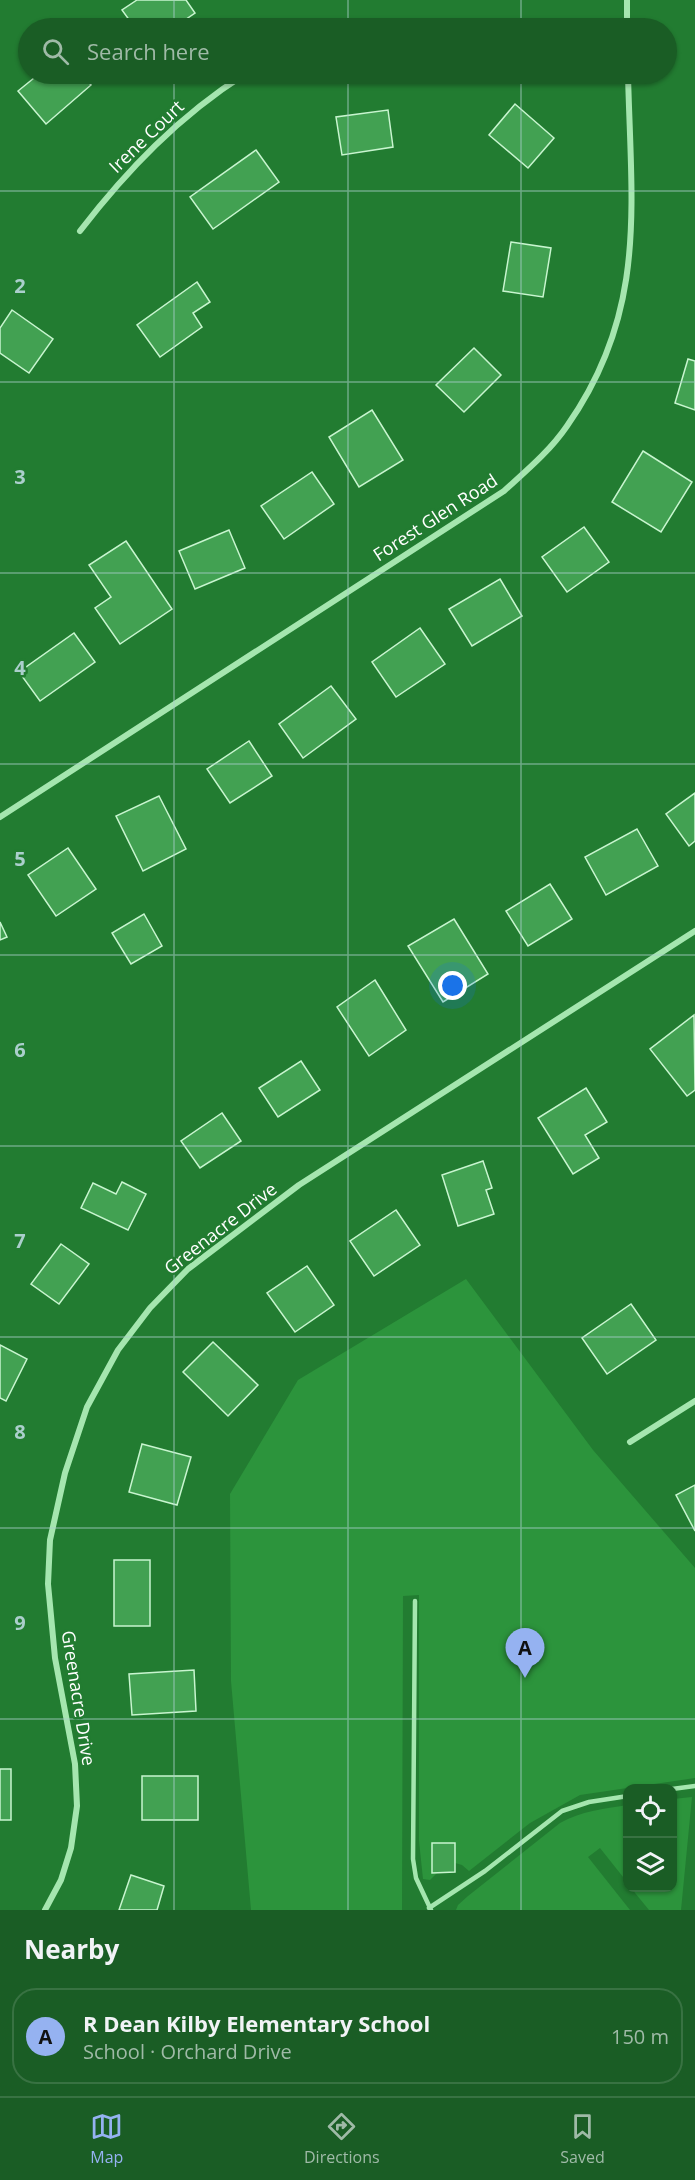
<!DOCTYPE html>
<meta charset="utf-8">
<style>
:root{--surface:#1a5d25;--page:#23632d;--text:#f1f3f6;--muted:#9fbaa7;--line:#387242;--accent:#95b2f1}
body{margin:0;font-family:"Open Sans",sans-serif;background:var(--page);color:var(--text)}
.controls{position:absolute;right:18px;bottom:18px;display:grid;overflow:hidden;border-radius:12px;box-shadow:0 2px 4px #0004}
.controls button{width:54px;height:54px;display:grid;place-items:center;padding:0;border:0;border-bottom:2px solid var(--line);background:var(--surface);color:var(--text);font:30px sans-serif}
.you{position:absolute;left:453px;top:986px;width:21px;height:21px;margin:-15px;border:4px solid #fff;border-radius:50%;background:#1a73e8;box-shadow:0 0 0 9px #1a73e833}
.badge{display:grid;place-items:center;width:39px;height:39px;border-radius:50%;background:var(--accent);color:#111;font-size:20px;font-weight:700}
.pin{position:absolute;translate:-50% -50px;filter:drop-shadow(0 2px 3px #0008)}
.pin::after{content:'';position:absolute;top:32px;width:21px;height:18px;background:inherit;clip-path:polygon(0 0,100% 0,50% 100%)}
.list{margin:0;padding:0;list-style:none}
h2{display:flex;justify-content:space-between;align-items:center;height:78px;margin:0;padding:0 24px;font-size:26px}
h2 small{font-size:20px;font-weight:400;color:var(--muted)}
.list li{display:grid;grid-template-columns:39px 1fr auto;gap:18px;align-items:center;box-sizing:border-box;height:96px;margin:0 12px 12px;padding:0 12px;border:2px solid var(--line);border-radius:24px}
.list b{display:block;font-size:22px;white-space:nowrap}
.list p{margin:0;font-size:20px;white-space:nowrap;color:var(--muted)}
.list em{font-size:20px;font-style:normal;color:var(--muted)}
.icon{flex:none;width:33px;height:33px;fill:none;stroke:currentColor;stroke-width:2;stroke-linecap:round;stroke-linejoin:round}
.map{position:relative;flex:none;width:695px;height:1910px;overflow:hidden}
.search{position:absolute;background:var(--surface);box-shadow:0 2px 4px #0004;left:18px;right:18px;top:18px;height:66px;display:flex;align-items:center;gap:15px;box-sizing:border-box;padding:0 21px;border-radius:33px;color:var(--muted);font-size:22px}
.sheet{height:186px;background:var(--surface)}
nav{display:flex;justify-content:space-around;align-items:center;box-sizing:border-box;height:84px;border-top:2px solid var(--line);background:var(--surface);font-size:16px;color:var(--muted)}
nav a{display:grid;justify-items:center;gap:3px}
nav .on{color:var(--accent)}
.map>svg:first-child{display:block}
.green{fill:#2c943c}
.building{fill:#42a152;stroke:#c8f5cf;stroke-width:1.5}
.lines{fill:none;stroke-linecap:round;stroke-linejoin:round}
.service{stroke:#a5e6af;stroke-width:4.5}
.minor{stroke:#a5e6af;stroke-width:6}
.grid{fill:none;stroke:#abcfcc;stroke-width:1.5;stroke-opacity:0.55}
.labels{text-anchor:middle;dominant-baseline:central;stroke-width:5;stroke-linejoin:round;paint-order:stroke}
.street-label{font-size:18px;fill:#fff;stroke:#227c31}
.grid-label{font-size:20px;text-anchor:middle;font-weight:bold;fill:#abcfcc;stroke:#227c31;stroke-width:5;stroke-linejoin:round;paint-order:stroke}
</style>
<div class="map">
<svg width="695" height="1910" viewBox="0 0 695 1910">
<rect width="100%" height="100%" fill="#227c31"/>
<!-- green -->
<g class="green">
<path d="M466,1279L593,1450L695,1568V1778L580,1795L530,1823L469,1871L462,1865L455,1863V1843H432V1873H437L430,1880L423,1879L419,1841V1595L403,1596L402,1910H251L231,1681L230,1494L298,1380Z"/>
<path d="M692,1797L681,1910H649L631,1888H672L673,1799Z"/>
<path d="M627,1805V1882L600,1848L588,1857L630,1910H456L458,1905L468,1896L560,1823C581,1811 604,1809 627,1805Z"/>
</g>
<!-- building -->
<g class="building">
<path d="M137,0H186L195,13L173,28H135L122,10Z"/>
<path d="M39,74H82L91,85L46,124L18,91Z"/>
<path d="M515,104L554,138L528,168L489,135Z"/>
<path d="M388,110L393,147L342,155L336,117Z"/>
<path d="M256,150L279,182L213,229L190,197Z"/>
<path d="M511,242L551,248L543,297L503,291Z"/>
<path d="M197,282L210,302L193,313L202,327L160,357L137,325Z"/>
<path d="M12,310L53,339L29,373L0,353V328Z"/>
<path d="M474,348L501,375L464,412L436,385Z"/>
<path d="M688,359L695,361V410L675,403Z"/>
<path d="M372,410L403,460L359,487L329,437Z"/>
<path d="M643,451L692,482L661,532L612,502Z"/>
<path d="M312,472L334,504L284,539L261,506Z"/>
<path d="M584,527L609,562L567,592L542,557Z"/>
<path d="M229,530L245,568L195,589L179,551Z"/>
<path d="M126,541L172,609L120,644L95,608L111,597L89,565Z"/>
<path d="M500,579L522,616L472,646L449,609Z"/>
<path d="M420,628L445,664L396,697L372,662Z"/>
<path d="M74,633L95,662L40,701L19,672Z"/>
<path d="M331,686L356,719L303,758L279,724Z"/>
<path d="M249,741L272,776L230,803L207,769Z"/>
<path d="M695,793V841L689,846L666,814Z"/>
<path d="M159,796L186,849L143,871L116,816Z"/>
<path d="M637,829L658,866L606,895L585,857Z"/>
<path d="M68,848L96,889L56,916L28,875Z"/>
<path d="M550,884L572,919L528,946L506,911Z"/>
<path d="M144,914L162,946L131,964L112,933Z"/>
<path d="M454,919L488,974L443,1002L408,946Z"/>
<path d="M0,922L7,937L0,940Z"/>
<path d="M375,980L406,1030L369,1056L337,1007Z"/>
<path d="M694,1015L695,1090L687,1096L650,1049Z"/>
<path d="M301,1061L320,1090L278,1117L259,1088Z"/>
<path d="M586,1088L607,1122L585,1135L599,1158L573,1174L538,1118Z"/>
<path d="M222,1113L241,1141L200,1168L181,1141Z"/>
<path d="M483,1161L492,1188L486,1190L494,1214L458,1226L442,1175Z"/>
<path d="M122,1182L146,1194L128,1230L81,1208L93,1183L116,1194Z"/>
<path d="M396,1210L420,1245L374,1276L350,1241Z"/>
<path d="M61,1244L89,1264L59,1304L31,1284Z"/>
<path d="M307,1266L334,1305L295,1332L267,1293Z"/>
<path d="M631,1304L656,1340L607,1374L582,1338Z"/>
<path d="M213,1342L258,1385L228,1416L183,1372Z"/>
<path d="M0,1345L27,1359L6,1401L0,1398Z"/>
<path d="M142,1444L191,1457L177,1505L129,1492Z"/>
<path d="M695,1485V1531L676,1495Z"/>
<rect x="114" y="1560" width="36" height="66"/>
<path d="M194,1670L196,1711L132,1715L129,1674Z"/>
<rect x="0" y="1769" width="11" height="51"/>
<rect x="142" y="1776" width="56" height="44"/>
<path d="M432,1843H455V1872L432,1873Z"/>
<path d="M131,1875L164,1886L157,1910H119Z"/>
</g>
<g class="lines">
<!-- service -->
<g class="service">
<path d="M415,1601L413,1859L416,1878L431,1910"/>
<path d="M672,1789L695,1786"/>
<path d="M429,1908L485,1871L562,1811L589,1802L628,1796"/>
</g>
<!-- minor -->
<g class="minor">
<path d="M627,0V28"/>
<path d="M80,231C127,170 179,116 245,74"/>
<path d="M0,817L504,491C526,471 550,451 567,426C648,311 631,205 628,74"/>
<path d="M630,1442L695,1401"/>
<path d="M45,1910L61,1880L71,1848L77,1806L75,1764L55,1658L48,1584L50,1540L65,1473L87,1407L118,1350L150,1308L188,1269L299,1185L695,931"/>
</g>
</g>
<!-- grid -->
<path class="grid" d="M174,0V28M348,0V28M521,0V28M174,74V1910M348,74V1910M521,74V1910M0,191H695M0,382H695M0,573H695M0,764H695M0,955H695M0,1146H695M0,1337H695M0,1528H695M0,1719H695"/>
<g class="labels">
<!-- street labels -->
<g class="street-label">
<text transform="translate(146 136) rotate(-44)">Irene Court</text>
<text transform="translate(435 517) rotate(-33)">Forest Glen Road</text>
<text transform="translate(220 1228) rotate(-38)">Greenacre Drive</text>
<text transform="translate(79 1698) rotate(81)">Greenacre Drive</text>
</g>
</g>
<g class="grid-label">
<text x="20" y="293">2</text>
<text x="20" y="484">3</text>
<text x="20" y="675">4</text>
<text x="20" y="866">5</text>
<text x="20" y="1057">6</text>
<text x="20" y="1248">7</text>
<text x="20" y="1439">8</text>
<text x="20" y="1630">9</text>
</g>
</svg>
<div class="controls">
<button><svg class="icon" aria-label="locate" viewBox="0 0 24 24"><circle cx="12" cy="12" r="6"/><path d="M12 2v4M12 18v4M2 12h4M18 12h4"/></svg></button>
<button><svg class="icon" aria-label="layers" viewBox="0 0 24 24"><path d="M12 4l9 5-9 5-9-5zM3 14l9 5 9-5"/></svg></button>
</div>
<div class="you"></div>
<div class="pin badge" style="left:525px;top:1678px">A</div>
<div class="search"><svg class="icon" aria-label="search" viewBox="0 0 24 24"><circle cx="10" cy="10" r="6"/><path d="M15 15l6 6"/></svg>Search here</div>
</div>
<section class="sheet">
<h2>Nearby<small></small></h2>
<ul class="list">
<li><span class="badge">A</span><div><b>R Dean Kilby Elementary School</b><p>School · Orchard Drive</p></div><em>150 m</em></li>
</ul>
</section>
<nav>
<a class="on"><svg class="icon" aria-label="map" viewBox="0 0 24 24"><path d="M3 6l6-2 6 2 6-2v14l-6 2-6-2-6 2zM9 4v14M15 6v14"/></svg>Map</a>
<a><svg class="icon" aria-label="directions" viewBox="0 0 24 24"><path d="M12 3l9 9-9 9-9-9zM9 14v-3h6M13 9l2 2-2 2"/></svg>Directions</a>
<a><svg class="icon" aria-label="saved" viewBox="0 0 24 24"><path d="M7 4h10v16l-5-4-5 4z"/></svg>Saved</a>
</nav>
